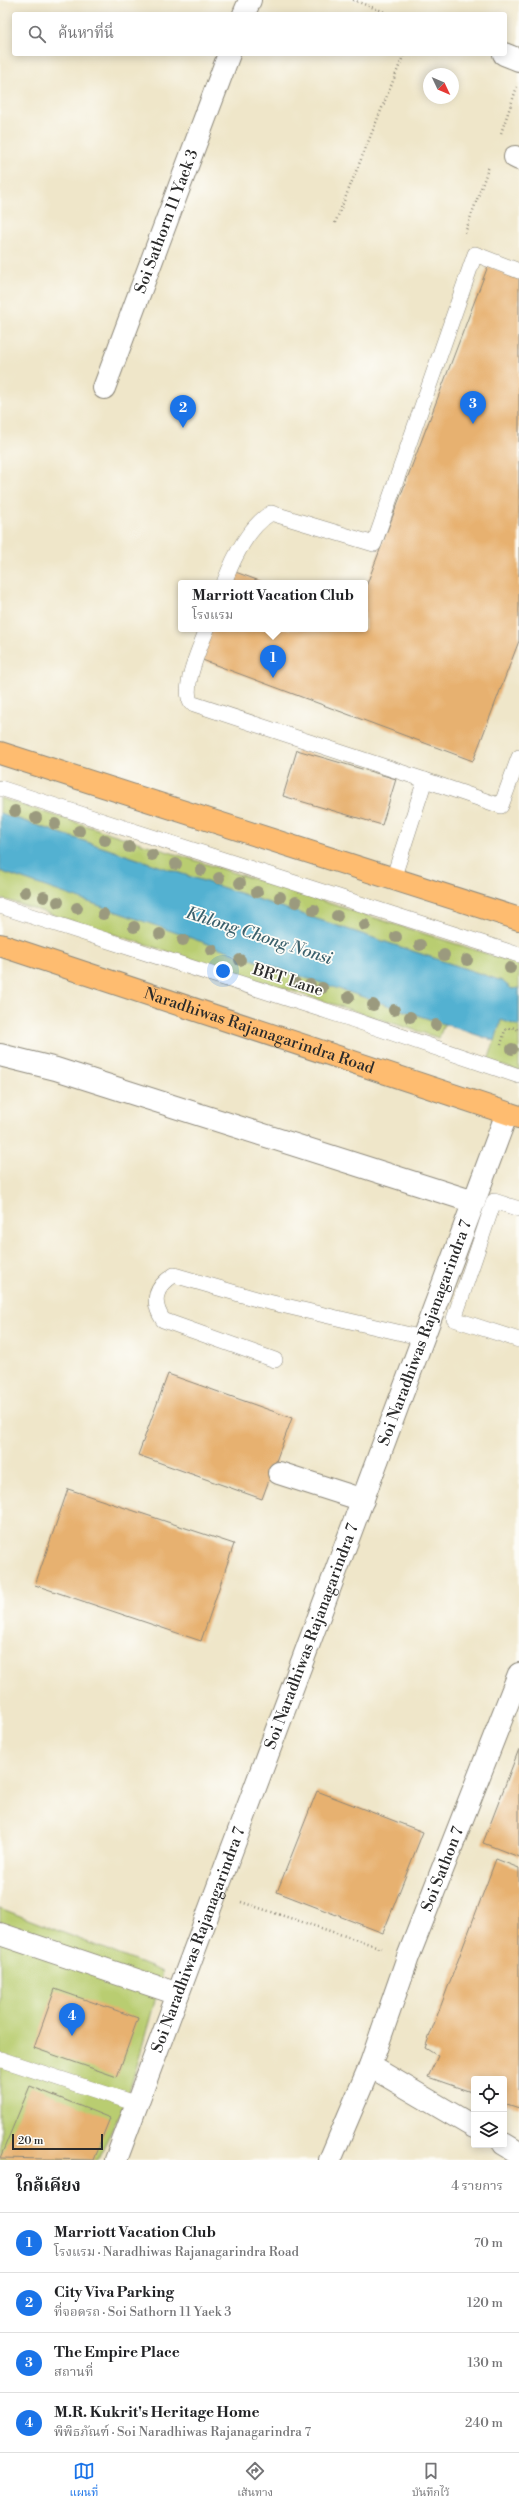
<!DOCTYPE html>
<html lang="th">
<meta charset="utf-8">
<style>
:root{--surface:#fff;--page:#f6f6f6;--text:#202124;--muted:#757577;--line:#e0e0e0;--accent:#1a73e8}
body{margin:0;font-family:"Libre Bodoni","Noto Serif Thai",serif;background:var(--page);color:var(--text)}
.controls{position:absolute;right:12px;bottom:12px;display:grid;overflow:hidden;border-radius:4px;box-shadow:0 2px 10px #0003}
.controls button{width:36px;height:36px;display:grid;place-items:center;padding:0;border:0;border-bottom:1px solid var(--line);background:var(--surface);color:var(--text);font:20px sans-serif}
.compass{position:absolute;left:423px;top:68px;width:36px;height:36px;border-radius:50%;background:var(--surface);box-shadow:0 2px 10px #0003;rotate:134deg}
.scale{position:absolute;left:12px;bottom:10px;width:91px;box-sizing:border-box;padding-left:4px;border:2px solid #2b2b2b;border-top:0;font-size:11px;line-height:14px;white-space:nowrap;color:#2b2b2b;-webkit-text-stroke:3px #fdfcf7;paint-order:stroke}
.you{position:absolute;left:223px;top:971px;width:14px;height:14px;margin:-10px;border:3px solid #fff;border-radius:50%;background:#1a73e8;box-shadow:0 0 0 6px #1a73e833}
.badge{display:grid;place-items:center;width:26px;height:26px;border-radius:50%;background:var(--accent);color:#fff;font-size:13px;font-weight:700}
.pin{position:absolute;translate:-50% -33px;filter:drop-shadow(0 1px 2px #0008)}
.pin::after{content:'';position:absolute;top:21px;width:14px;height:12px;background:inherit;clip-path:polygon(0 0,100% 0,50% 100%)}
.popup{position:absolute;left:178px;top:580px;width:190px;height:52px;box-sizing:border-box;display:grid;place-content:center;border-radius:4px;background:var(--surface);filter:drop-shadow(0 1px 3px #0005);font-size:13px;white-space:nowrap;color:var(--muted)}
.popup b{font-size:15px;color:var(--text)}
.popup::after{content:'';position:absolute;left:50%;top:100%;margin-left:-8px;border:8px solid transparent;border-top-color:var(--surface)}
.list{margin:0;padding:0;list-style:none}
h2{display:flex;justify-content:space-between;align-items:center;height:52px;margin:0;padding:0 16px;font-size:17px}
h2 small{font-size:13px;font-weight:400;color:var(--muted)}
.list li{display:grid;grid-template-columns:26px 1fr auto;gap:12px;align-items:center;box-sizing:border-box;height:60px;padding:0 16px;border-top:1px solid var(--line)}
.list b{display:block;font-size:15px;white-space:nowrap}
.list p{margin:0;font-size:13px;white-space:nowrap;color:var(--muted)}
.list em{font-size:13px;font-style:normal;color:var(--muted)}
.icon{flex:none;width:22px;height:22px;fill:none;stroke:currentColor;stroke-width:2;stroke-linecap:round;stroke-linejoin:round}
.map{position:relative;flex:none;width:519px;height:2160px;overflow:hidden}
.search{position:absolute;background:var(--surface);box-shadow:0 2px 10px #0003;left:12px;right:12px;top:12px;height:44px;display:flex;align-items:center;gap:10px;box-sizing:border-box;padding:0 14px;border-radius:4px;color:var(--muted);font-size:15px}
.sheet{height:292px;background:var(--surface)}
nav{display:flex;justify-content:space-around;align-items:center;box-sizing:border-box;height:56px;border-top:1px solid var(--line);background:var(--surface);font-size:11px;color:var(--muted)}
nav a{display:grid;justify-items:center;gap:2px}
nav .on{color:var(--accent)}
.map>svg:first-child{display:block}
.green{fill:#b9cd71;stroke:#727c4e}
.water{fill:#52b1d1;stroke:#3e6e7e}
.building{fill:#e7b16f}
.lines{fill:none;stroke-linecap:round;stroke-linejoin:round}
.service-casing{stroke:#8d887a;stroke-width:16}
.minor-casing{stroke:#8d887a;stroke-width:24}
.primary-casing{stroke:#8d887a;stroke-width:24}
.path{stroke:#8d887a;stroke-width:2.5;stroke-dasharray:1 3;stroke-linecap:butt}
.service{stroke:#fff;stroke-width:15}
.minor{stroke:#fff;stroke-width:22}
.primary{stroke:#febc70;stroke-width:22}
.tree{fill:#9b9a7e}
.labels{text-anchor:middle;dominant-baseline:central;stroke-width:3.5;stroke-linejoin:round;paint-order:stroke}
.street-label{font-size:16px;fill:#2b2b2b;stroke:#fdfcf7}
.water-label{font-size:17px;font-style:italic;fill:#3b616d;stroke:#fdfcf7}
</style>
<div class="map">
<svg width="519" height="2160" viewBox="0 0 519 2160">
<rect width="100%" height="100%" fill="#fdfcf7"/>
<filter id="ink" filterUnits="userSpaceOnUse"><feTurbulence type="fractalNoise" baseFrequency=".025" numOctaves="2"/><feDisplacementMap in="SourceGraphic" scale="8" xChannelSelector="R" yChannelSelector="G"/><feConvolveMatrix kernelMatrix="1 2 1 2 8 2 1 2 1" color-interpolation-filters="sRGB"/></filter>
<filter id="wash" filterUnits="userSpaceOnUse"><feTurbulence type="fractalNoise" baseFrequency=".012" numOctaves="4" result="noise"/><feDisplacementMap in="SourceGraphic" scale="16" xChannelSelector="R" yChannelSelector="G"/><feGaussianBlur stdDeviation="0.9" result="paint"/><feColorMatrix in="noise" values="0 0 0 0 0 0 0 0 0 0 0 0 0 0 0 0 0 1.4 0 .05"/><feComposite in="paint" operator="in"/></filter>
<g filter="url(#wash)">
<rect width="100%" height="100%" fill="#efe6c9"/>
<!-- green -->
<g class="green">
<path d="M0,798L519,964V1071L488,1061L501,1020L502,981L0,813Z"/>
<path d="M0,871L444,1024L439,1038L0,898Z"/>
<path d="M0,1908L163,1972L127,2100L97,2160H0Z"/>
</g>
<!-- water -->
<path class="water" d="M0,813L502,981L512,989L519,988V1026L501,1020L495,1041L291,973L0,871Z"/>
<g id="blocks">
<!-- building -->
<g class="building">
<path d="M488,266L519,278V641L473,761L197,658L208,629H365V589Z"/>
<path d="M230,570L265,583H225Z"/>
<path d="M297,750L396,779L382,825L283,796Z"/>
<path d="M168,1374L292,1418L262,1499L138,1455Z"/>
<path d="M68,1489L234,1544L201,1641L35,1585Z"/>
<path d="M519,1749V1857L483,1843Z"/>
<path d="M317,1791L423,1832L383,1933L277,1892Z"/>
<path d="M496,1859L519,1868V2108L504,2103V2079H474V2093L428,2077L438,2056L425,2048Z"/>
<path d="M55,1989L138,2018L117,2077L34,2048Z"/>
<path d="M30,2086L110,2118L93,2160L0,2158Z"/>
</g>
</g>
</g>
<g filter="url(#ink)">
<use href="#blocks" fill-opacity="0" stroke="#8d887a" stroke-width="1"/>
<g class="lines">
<!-- service casing -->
<g class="service-casing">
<g id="service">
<path d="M224,583C233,559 248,527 271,513L374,544L475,254L519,271"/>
<path d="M207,629C201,645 181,687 191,703L425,780"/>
<path d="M0,788L519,955"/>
<path d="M393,879L425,780L501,806L519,757"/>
<path d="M0,906L345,1017L519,1076"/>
<path d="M519,1209L494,1201L454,1319L519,1340"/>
<path d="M275,1360L163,1320C151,1301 155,1287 174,1275L260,1300L423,1338"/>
<path d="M0,2059L137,2104"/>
</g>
</g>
<!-- minor casing -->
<g class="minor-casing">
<g id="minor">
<path d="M244,14L250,0"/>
<path d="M504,54L519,60"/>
<path d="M515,157L519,159"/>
<path id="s1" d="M104,388L229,54"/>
<path d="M0,1055L56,1069L474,1202"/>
<path d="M279,1473L363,1500"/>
<path d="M0,1934L178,1994"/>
<path d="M370,2066L474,2127"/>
<path d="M504,2144L519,2153"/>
<path id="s2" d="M116,2160L507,1113"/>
<path id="s3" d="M330,2160L370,2066L408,1957L519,1674"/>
</g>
</g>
<!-- primary casing -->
<g class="primary-casing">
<g id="primary">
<path d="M0,753L519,919"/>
<path id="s4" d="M0,945L519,1117"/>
</g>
</g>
<!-- path -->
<g class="path">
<path d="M353,0L390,14"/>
<path d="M501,133L517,87"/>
<path d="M335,223L404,54"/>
<path d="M465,233L489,166"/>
<path d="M501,1045L505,1030L512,1027L519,1030"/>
<path d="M241,1902L382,1948"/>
</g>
<!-- service -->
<use href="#service" class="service"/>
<!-- minor -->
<use href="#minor" class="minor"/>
<!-- primary -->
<use href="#primary" class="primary"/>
</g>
<!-- trees -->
<g class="tree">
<circle cx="15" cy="811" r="6"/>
<circle cx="36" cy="818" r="6"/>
<circle cx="55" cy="824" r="6"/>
<circle cx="79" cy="831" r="6"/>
<circle cx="105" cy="840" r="6"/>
<circle cx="129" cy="847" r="6"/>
<circle cx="152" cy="855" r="6"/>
<circle cx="176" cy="864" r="6"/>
<circle cx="201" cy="870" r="6"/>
<circle cx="219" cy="878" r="6"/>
<circle cx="240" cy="883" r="6"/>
<circle cx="25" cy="892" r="6"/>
<circle cx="257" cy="892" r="6"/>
<circle cx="44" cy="897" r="6"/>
<circle cx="280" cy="897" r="6"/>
<circle cx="58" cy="902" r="6"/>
<circle cx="296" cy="902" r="6"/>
<circle cx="77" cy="908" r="6"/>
<circle cx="314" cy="910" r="6"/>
<circle cx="103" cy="914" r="6"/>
<circle cx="337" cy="916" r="6"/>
<circle cx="365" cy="925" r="6"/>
<circle cx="134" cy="927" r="6"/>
<circle cx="160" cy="934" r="6"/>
<circle cx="396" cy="937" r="6"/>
<circle cx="183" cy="940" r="6"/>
<circle cx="420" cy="945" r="6"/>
<circle cx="212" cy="950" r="6"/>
<circle cx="444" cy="955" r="6"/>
<circle cx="240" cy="960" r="6"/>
<circle cx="467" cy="960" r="6"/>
<circle cx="510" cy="968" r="6"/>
<circle cx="268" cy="970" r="6"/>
<circle cx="295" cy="983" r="6"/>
<circle cx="310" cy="985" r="6"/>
<circle cx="322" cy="988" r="6"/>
<circle cx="349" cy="997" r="6"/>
<circle cx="373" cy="1005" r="6"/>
<circle cx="394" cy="1010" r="6"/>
<circle cx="410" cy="1017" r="6"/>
<circle cx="436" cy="1025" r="6"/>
<circle cx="512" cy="1049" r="6"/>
</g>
</g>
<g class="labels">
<!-- street labels -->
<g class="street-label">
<text stroke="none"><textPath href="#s1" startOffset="178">Soi Sathorn 11 Yaek 3</textPath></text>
<text transform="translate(288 980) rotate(18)">BRT Lane</text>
<text stroke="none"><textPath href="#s4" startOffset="273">Naradhiwas Rajanagarindra Road</textPath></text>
<text stroke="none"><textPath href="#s2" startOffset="883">Soi Naradhiwas Rajanagarindra 7</textPath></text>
<text stroke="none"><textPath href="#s2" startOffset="559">Soi Naradhiwas Rajanagarindra 7</textPath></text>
<text stroke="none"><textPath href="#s3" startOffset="312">Soi Sathon 7</textPath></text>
<text stroke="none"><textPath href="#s2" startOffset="235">Soi Naradhiwas Rajanagarindra 7</textPath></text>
</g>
<!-- water labels -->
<g class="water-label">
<text transform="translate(259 936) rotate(18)">Khlong Chong Nonsi</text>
</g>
</g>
</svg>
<div class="controls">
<button><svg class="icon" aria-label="locate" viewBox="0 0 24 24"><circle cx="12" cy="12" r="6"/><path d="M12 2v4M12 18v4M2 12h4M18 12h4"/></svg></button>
<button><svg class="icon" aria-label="layers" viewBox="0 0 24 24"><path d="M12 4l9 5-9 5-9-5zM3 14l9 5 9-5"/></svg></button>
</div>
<svg class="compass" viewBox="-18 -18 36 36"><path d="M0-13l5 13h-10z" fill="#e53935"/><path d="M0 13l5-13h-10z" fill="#757577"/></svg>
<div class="scale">20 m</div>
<div class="you"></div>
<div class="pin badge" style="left:273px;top:678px">1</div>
<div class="popup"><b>Marriott Vacation Club</b>โรงแรม</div>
<div class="pin badge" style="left:183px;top:428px">2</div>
<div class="pin badge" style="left:473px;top:424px">3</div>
<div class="pin badge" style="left:72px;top:2036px">4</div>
<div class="search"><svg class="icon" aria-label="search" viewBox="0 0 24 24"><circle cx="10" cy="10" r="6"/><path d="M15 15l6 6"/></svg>ค้นหาที่นี่</div>
</div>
<section class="sheet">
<h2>ใกล้เคียง<small>4 รายการ</small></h2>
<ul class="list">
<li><span class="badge">1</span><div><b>Marriott Vacation Club</b><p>โรงแรม · Naradhiwas Rajanagarindra Road</p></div><em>70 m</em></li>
<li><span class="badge">2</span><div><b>City Viva Parking</b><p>ที่จอดรถ · Soi Sathorn 11 Yaek 3</p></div><em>120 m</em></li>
<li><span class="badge">3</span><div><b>The Empire Place</b><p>สถานที่</p></div><em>130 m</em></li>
<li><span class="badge">4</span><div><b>M.R. Kukrit's Heritage Home</b><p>พิพิธภัณฑ์ · Soi Naradhiwas Rajanagarindra 7</p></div><em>240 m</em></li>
</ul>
</section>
<nav>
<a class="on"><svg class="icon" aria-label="map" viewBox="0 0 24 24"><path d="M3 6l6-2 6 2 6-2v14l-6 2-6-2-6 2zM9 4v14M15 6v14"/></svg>แผนที่</a>
<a><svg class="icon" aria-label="directions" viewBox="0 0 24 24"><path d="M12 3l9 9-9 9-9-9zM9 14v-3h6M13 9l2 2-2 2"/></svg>เส้นทาง</a>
<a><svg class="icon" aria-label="saved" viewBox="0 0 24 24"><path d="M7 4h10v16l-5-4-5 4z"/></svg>บันทึกไว้</a>
</nav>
